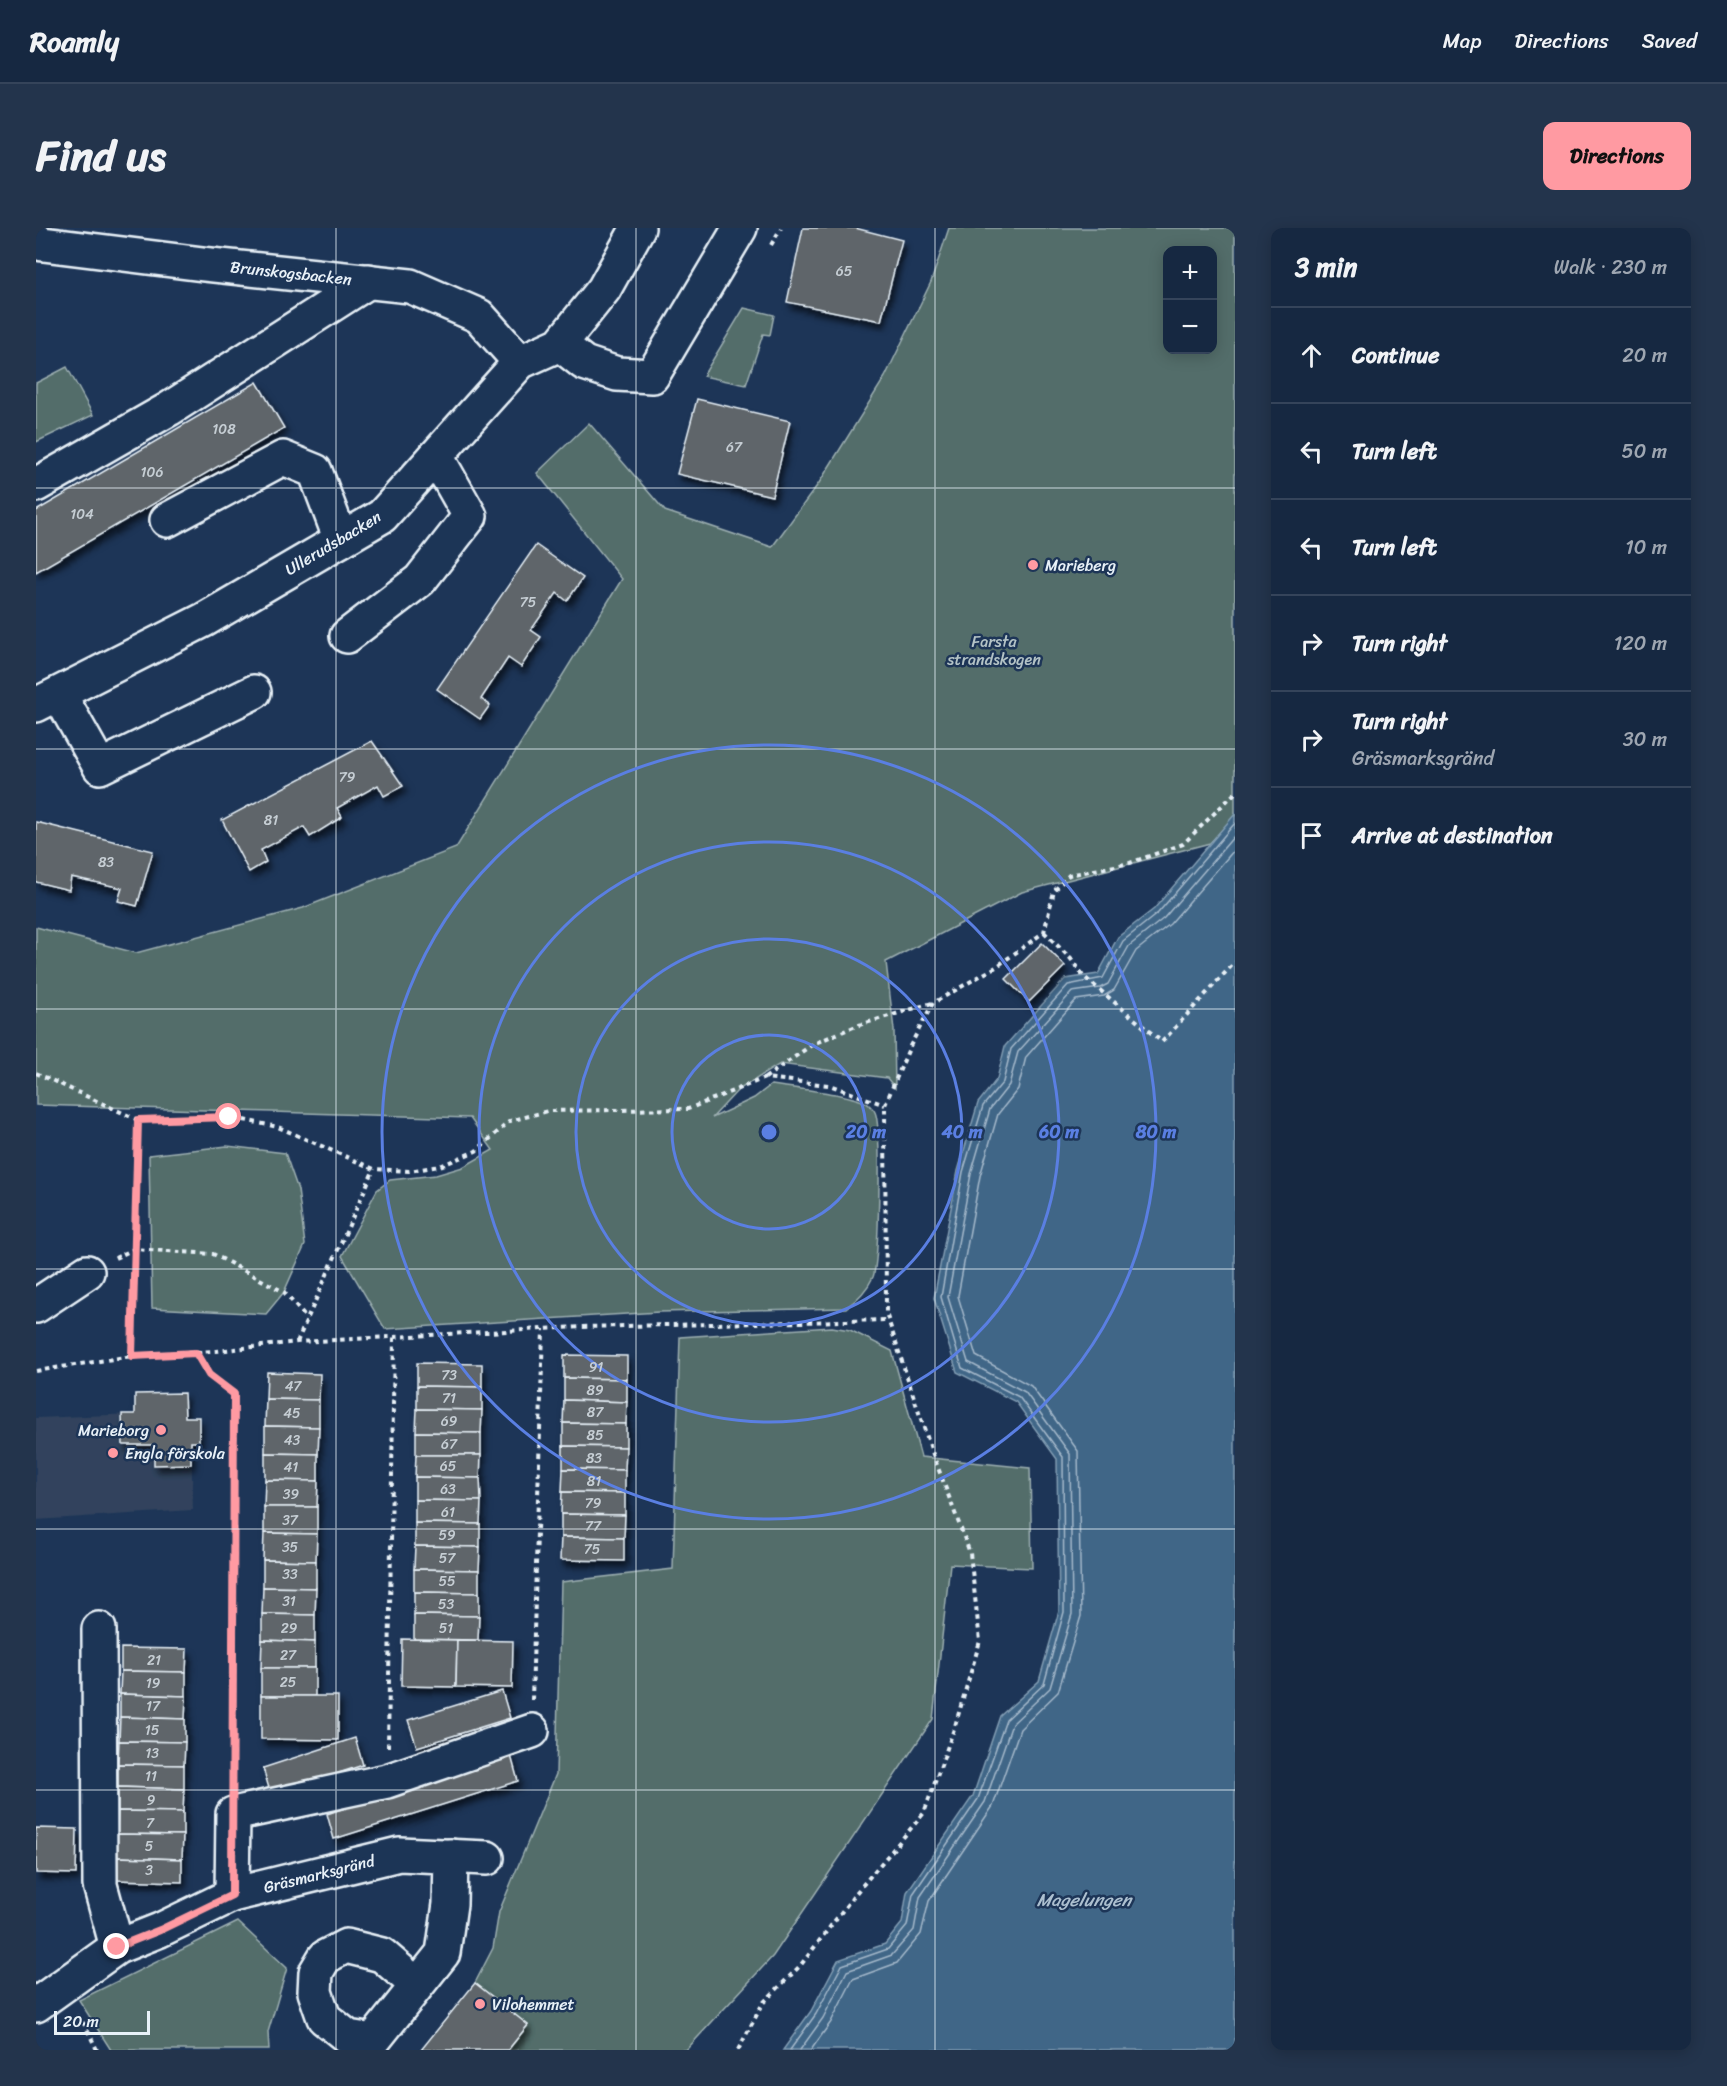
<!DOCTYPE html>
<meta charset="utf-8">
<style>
:root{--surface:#162841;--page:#23344c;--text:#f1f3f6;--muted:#9ea6b1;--line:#35445a;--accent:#ff9aa2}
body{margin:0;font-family:Sriracha,sans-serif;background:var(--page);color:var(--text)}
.controls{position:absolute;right:18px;top:18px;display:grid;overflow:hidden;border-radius:12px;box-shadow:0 3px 15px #0003}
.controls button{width:54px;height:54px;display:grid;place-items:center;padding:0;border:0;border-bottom:2px solid var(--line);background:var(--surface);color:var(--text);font:30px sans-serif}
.scale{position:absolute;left:18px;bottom:15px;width:96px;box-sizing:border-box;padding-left:6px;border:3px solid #e8f1f8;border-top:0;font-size:16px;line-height:21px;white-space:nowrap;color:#e8f1f8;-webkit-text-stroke:4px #1d3557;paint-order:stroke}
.stop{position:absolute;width:18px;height:18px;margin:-14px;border:4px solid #ff9aa2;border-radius:50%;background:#fff}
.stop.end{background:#ff9aa2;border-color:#fff;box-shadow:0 2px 6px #0008}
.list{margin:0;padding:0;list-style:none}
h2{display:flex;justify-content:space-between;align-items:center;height:78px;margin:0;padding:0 24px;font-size:26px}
h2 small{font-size:20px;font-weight:400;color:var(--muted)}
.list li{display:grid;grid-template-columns:39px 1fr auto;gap:18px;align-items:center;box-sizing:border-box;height:96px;padding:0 24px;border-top:2px solid var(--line)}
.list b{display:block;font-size:22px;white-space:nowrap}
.list p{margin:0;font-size:20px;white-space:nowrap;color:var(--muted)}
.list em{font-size:20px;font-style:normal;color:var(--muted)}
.icon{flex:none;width:33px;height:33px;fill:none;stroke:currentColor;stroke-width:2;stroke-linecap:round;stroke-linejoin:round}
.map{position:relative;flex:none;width:1199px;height:1822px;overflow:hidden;border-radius:12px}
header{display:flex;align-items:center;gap:36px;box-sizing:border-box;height:84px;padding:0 30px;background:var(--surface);border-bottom:2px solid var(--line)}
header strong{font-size:28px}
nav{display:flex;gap:33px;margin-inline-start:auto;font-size:21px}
.intro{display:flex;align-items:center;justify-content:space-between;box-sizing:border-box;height:144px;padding:0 36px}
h1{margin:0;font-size:42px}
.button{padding:15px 27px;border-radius:12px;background:var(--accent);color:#111;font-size:21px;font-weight:700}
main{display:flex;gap:36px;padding:0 36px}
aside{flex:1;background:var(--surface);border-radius:12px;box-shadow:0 3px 15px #0003}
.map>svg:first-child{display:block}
.built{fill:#30435d}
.green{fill:#526d6a;stroke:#9dafb1;stroke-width:1.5;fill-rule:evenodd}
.water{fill:#406687;stroke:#839eb4;stroke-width:1.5}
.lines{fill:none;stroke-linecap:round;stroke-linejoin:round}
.shore{stroke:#a5b9cb;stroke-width:1.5}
.building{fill:#5e656a;stroke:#e8f1f8;stroke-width:1.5;filter:url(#shadow)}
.minor-casing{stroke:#e8f1f8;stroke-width:38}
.path{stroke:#e8f1f8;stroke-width:4;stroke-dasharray:4.5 4.5;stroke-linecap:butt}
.minor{stroke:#1d3557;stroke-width:33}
.route{stroke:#ff9aa2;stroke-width:8}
.grid{fill:none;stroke:#e8f1f8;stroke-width:1.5;stroke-opacity:0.55}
.ring{fill:none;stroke:#5a7fe2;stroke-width:3}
.poi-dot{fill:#ff9aa2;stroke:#1d3557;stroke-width:2}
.labels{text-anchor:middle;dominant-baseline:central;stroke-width:5;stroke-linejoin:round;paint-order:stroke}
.number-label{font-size:14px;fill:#c6ced4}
.street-label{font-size:16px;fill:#e8f1f8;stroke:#1d3557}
.poi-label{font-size:16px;fill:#e8f1f8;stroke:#1d3557;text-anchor:start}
.park-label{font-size:16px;fill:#b4c3c6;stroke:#1d3557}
.water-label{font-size:18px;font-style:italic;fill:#adc0d0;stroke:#1d3557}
.centre{fill:#5a7fe2;stroke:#1d3557;stroke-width:3}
.ring-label{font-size:18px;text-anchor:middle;font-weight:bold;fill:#5a7fe2;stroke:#1d3557;stroke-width:5;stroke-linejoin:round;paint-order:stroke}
</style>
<header>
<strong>Roamly</strong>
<nav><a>Map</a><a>Directions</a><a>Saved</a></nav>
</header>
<div class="intro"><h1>Find us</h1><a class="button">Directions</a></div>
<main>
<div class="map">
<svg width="1199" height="1822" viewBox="0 0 1199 1822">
<defs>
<filter id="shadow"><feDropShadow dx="3.5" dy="6" stdDeviation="3" flood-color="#0009"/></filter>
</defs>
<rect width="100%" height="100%" fill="#1d3557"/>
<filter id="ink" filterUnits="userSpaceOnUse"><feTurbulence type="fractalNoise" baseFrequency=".0167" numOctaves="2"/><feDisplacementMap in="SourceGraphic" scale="12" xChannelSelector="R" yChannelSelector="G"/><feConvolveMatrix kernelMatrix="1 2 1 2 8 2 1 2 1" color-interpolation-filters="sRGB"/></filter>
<g filter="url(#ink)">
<!-- built -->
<path class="built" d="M148,1165L149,1189H163V1214H155L157,1282L0,1292V1190L98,1186L99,1166Z"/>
<!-- green -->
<g class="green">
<path d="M913,0H1199V588L1174,615L986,664L850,734L858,802L859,860L851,850L744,836L702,862L676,890L718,870L735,857C754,860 821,866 833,877C835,879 838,881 839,884C846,900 843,1033 837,1049C831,1062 821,1072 810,1080L623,1084L349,1101L306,1028L341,962L354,952L400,947L427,939L457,922L434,890L0,877V699L100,725L267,680L420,620L586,351L501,245L553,195L629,283L736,319L783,255L849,149L895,54ZM1132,22H1176V122H1132Z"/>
<path d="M708,80L738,87L734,107L727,106L710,157L667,148Z"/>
<path d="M31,139L57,187L0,214V155Z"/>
<path d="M191,918L249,925L262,962L269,1017L248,1064L230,1086L116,1080L113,927Z"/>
<path d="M796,1099L814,1102L856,1123L885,1229L994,1240L996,1340L914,1336L897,1491L737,1728L650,1822H472L492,1797L439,1755L457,1720L463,1684L520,1546L525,1354L637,1341L644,1109Z"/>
<path d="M202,1694L251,1740L232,1804L233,1822H75L43,1772Z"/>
</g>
<!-- water -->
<path class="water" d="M1199,586V1822H747L775,1783L802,1732L849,1716L866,1695L871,1664L937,1568L964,1488L1003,1453L1023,1383L1021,1231L980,1174L921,1144L898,1070L922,943L942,875L961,851L969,818L1029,751L1062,746L1082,709L1118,681Z"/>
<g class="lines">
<!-- shore -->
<g class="shore">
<path d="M754,1822L780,1786L806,1737L852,1721L871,1698L877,1666L942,1571L970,1492L1008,1456L1028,1384L1027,1229L983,1169L926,1140L905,1069L927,944L947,878L967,854L975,821L1032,757L1067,750L1087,713L1122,685L1199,595"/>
<path d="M764,1822L787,1790L811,1743L856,1727L878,1702L884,1669L949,1574L976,1496L1014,1460L1036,1386L1034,1226L989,1164L932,1134L912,1069L935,946L954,881L973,857L982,824L1036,764L1064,760L1072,756L1093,718L1128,690L1199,607"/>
<path d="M775,1822L795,1794L817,1751L861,1735L885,1706L893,1673L957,1578L984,1501L1022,1464L1045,1388L1042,1223L995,1158L940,1128L922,1068L944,948L962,886L982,861L990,829L1040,772L1068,768L1078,762L1100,723L1134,696L1199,621"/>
</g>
</g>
<!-- building -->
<g class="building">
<path d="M767,0H819L866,12L845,93L751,74Z"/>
<path d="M221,154L248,200L0,344V283Z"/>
<path d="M661,171L754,193L736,268L641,246Z"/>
<path d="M500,317L547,350L531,373L521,365L495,402L505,409L485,439L472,430L445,471L454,477L444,491L401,461Z"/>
<path d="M336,513L367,558L348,568L342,557L301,580L306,589L274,609L268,599L225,622L230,634L213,644L186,592Z"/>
<path d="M0,594L117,623L101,678L82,673L86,660L35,649L33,662L0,654Z"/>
<path d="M1006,715L1029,738L993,774L970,751Z"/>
<path d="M528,1127L591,1128V1151L528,1150Z"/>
<path d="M381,1135L446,1136V1159L381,1158Z"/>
<path d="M231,1144L284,1146L283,1172L230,1171Z"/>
<path d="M528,1150L591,1151V1174L528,1172Z"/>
<path d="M381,1158L446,1159V1182L381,1181Z"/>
<path d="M148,1165L149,1189H163V1214H155V1236L118,1237V1217H87L86,1186H99V1166Z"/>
<path d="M230,1171L283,1172V1199L229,1198Z"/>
<path d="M528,1172L591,1174L590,1196L527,1195Z"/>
<path d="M381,1181L446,1182L445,1205L380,1204Z"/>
<path d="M527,1195L590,1196V1219L527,1218Z"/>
<path d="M229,1198L283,1199L282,1226L229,1225Z"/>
<path d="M380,1204L445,1205V1227H380Z"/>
<path d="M527,1218L590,1219L589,1242L527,1241Z"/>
<path d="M229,1225L282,1226V1253L229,1252Z"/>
<path d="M380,1227H445L444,1250L379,1249Z"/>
<path d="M527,1241L589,1242V1265L526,1264Z"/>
<path d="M379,1249L444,1250L445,1273L379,1272Z"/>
<path d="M229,1252L282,1253L281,1279H228Z"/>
<path d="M526,1264L589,1265V1287L525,1286Z"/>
<path d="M379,1272L445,1273L444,1296L379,1295Z"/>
<path d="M228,1279H281V1306L228,1305Z"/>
<path d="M525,1286L589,1287L588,1310L525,1309Z"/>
<path d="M379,1295L444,1296V1319L379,1318Z"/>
<path d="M228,1305L281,1306L280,1333L227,1332Z"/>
<path d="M525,1309L588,1310V1333L524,1332Z"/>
<path d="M379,1318L444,1319L443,1342L378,1341Z"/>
<path d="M227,1332L280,1333V1360L227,1359Z"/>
<path d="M378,1341L443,1342V1365L378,1364Z"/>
<path d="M227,1359L280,1360L279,1387L226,1386Z"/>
<path d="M378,1364L443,1365V1388L378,1387Z"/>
<path d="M226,1386L279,1387V1414L226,1412Z"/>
<path d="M378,1387L443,1388L442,1412L378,1411Z"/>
<path d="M366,1411L421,1412L420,1459L365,1458Z"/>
<path d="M226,1412L279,1414V1440H225Z"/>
<path d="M421,1412L477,1413L476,1460L420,1459Z"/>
<path d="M85,1420L151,1421L150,1444L85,1443Z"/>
<rect x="225" y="1440" width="54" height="28"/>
<path d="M85,1443L150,1444V1468L84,1466Z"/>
<path d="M466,1463L474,1490L381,1519L372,1492Z"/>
<path d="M84,1466L150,1468L149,1491L84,1489Z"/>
<path d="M225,1468H302V1512L225,1511Z"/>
<path d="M84,1489L149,1491V1514L83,1513Z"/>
<path d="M319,1510L327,1537L235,1567L227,1540Z"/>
<path d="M83,1513L149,1514L148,1537L82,1536Z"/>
<path d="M474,1524L482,1553L298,1611L291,1586Z"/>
<path d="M82,1536L148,1537V1561L82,1559Z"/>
<path d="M82,1559L148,1561L147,1584L82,1583Z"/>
<path d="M82,1583L147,1584V1607L81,1606Z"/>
<path d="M0,1600L41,1601L40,1646L0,1645Z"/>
<path d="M81,1606L147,1607L146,1631L80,1629Z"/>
<path d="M80,1629L146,1631V1654L80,1652Z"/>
<path d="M439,1755L492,1797L472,1822H385Z"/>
</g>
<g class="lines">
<!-- minor casing -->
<g class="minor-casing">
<g id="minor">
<path d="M0,13L7,16L167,36L374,58L443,88L484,134"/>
<path d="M524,116L548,135L581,146L616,148L704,0"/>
<path d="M0,257L133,181L333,53"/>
<path d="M131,292L247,230L279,243L305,312"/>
<path d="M311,408L384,352L434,288L400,228"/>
<path d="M23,466L64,539L218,464"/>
<path d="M0,477L168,392L346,288L484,134L524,116L568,61L602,0"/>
<path d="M0,1078L51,1044"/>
<path d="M63,1401L64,1657L81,1719"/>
<path d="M196,1667L197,1586L351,1553L496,1503"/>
<path d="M381,1757L346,1727L310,1718L289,1729L280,1744L279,1764L288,1790L312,1809L337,1813L407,1725L414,1676L415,1628"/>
<path d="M0,1777L81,1719L124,1702L196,1667L363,1626L451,1630"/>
</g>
</g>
<!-- path -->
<g class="path">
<path d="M735,17L745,0"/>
<path d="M1008,704L1035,731L1047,748L1126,814L1199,734"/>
<path d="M0,845L102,892"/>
<path d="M729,850L777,816L820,798L896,775"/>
<path d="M79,1030L98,1021L177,1026L248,1064L271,1091"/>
<path d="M261,1114L338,941"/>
<path d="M160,1125L173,1147L198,1166L197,1552"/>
<path d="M96,1128L102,892L193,889L242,899L338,941L373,943L404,938L440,923L474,893L512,883L652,881L729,850L793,857L849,877"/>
<path d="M0,1143L96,1128L180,1123L261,1114L545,1099L852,1092"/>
<path d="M496,1472L507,1101"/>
<path d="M352,1519L358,1109"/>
<path d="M40,1788L49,1797L61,1822"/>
<path d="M702,1822L727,1775L764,1738L820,1665L888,1585L919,1498L944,1413L934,1325L895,1221L850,1085L849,877L874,818L897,775L960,739L1008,704L1018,663L1033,647L1094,635L1147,616L1199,565"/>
</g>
<!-- minor -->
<use href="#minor" class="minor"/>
</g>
</g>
<g class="lines" filter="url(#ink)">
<!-- route -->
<path class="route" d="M81,1719L124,1702L196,1667L198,1166L173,1147L160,1125L96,1128L102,892L193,889"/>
</g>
<!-- grid -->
<path class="grid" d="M300,0V1822M600,0V1822M899,0V1822M0,260H1199M0,521H1199M0,781H1199M0,1041H1199M0,1301H1199M0,1562H1199"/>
<!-- distance rings -->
<g class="ring">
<circle cx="733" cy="904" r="97"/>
<circle cx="733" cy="904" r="193"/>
<circle cx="733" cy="904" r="290"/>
<circle cx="733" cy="904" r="387"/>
</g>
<!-- markers -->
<g class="poi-dot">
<circle cx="997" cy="337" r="6"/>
<circle cx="125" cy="1202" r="6"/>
<circle cx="77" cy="1225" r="6"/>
<circle cx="444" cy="1776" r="6"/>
</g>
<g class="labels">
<!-- number labels -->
<g class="number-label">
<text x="808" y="43">65</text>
<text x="188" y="201">108</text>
<text x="698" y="219">67</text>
<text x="116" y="244">106</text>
<text x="46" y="286">104</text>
<text x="492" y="374">75</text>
<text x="311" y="549">79</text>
<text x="235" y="592">81</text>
<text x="70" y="634">83</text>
<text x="560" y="1139">91</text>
<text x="413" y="1147">73</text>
<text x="257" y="1158">47</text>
<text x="559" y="1162">89</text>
<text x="413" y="1170">71</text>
<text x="559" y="1184">87</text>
<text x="256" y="1185">45</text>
<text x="413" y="1193">69</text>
<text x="559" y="1207">85</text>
<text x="256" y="1212">43</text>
<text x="413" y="1216">67</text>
<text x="558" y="1230">83</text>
<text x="412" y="1238">65</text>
<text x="255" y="1239">41</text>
<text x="558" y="1253">81</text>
<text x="412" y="1261">63</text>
<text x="255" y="1266">39</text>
<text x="557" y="1275">79</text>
<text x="412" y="1284">61</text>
<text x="254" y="1292">37</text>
<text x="557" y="1298">77</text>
<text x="411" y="1307">59</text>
<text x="254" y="1319">35</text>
<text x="556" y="1321">75</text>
<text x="411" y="1330">57</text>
<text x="254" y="1346">33</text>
<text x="411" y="1353">55</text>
<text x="253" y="1373">31</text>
<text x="410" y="1376">53</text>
<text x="253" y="1400">29</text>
<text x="410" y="1400">51</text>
<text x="252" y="1427">27</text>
<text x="118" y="1432">21</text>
<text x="252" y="1454">25</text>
<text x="117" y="1455">19</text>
<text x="117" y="1478">17</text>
<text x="116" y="1502">15</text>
<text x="116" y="1525">13</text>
<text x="115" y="1548">11</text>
<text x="115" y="1572">9</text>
<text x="114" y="1595">7</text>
<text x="113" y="1618">5</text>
<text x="113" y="1642">3</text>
</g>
<!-- street labels -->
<g class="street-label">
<text transform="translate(255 45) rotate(6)">Brunskogsbacken</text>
<text transform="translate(297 315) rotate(-31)">Ullerudsbacken</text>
<text transform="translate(283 1646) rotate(-14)">Gräsmarksgränd</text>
</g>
<!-- poi labels -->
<g class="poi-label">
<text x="1009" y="337">Marieberg</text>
<text x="113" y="1202" text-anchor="end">Marieborg</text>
<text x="89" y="1225">Engla förskola</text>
<text x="456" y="1776">Vilohemmet</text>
</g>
<!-- park labels -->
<g class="park-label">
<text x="958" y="413">Farsta<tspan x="958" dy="18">strandskogen</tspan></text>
</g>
<!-- water labels -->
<g class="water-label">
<text x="1048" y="1672">Magelungen</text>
</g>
</g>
<circle cx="733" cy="904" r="9" class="centre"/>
<g class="ring-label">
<text x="830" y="910">20 m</text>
<text x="926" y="910">40 m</text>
<text x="1023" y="910">60 m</text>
<text x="1120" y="910">80 m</text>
</g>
</svg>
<div class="controls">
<button>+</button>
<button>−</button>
</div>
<div class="scale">20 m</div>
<div class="stop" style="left:193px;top:889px"></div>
<div class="stop end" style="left:81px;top:1719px"></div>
</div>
<aside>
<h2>3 min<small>Walk · 230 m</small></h2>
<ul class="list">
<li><svg class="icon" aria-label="ahead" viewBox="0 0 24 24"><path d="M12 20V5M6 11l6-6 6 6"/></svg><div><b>Continue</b></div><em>20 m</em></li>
<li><svg class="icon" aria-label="left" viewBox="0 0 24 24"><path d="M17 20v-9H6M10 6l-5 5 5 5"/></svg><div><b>Turn left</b></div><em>50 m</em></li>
<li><svg class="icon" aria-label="left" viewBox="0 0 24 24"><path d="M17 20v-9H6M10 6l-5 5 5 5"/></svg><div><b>Turn left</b></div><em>10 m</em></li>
<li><svg class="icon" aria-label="right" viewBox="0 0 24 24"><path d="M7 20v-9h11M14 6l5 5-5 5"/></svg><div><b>Turn right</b></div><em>120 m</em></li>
<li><svg class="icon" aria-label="right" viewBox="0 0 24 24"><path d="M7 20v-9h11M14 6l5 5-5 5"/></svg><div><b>Turn right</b><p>Gräsmarksgränd</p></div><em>30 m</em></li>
<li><svg class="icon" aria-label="arrive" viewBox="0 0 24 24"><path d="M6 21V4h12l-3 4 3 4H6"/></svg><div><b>Arrive at destination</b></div></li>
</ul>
</aside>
</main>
